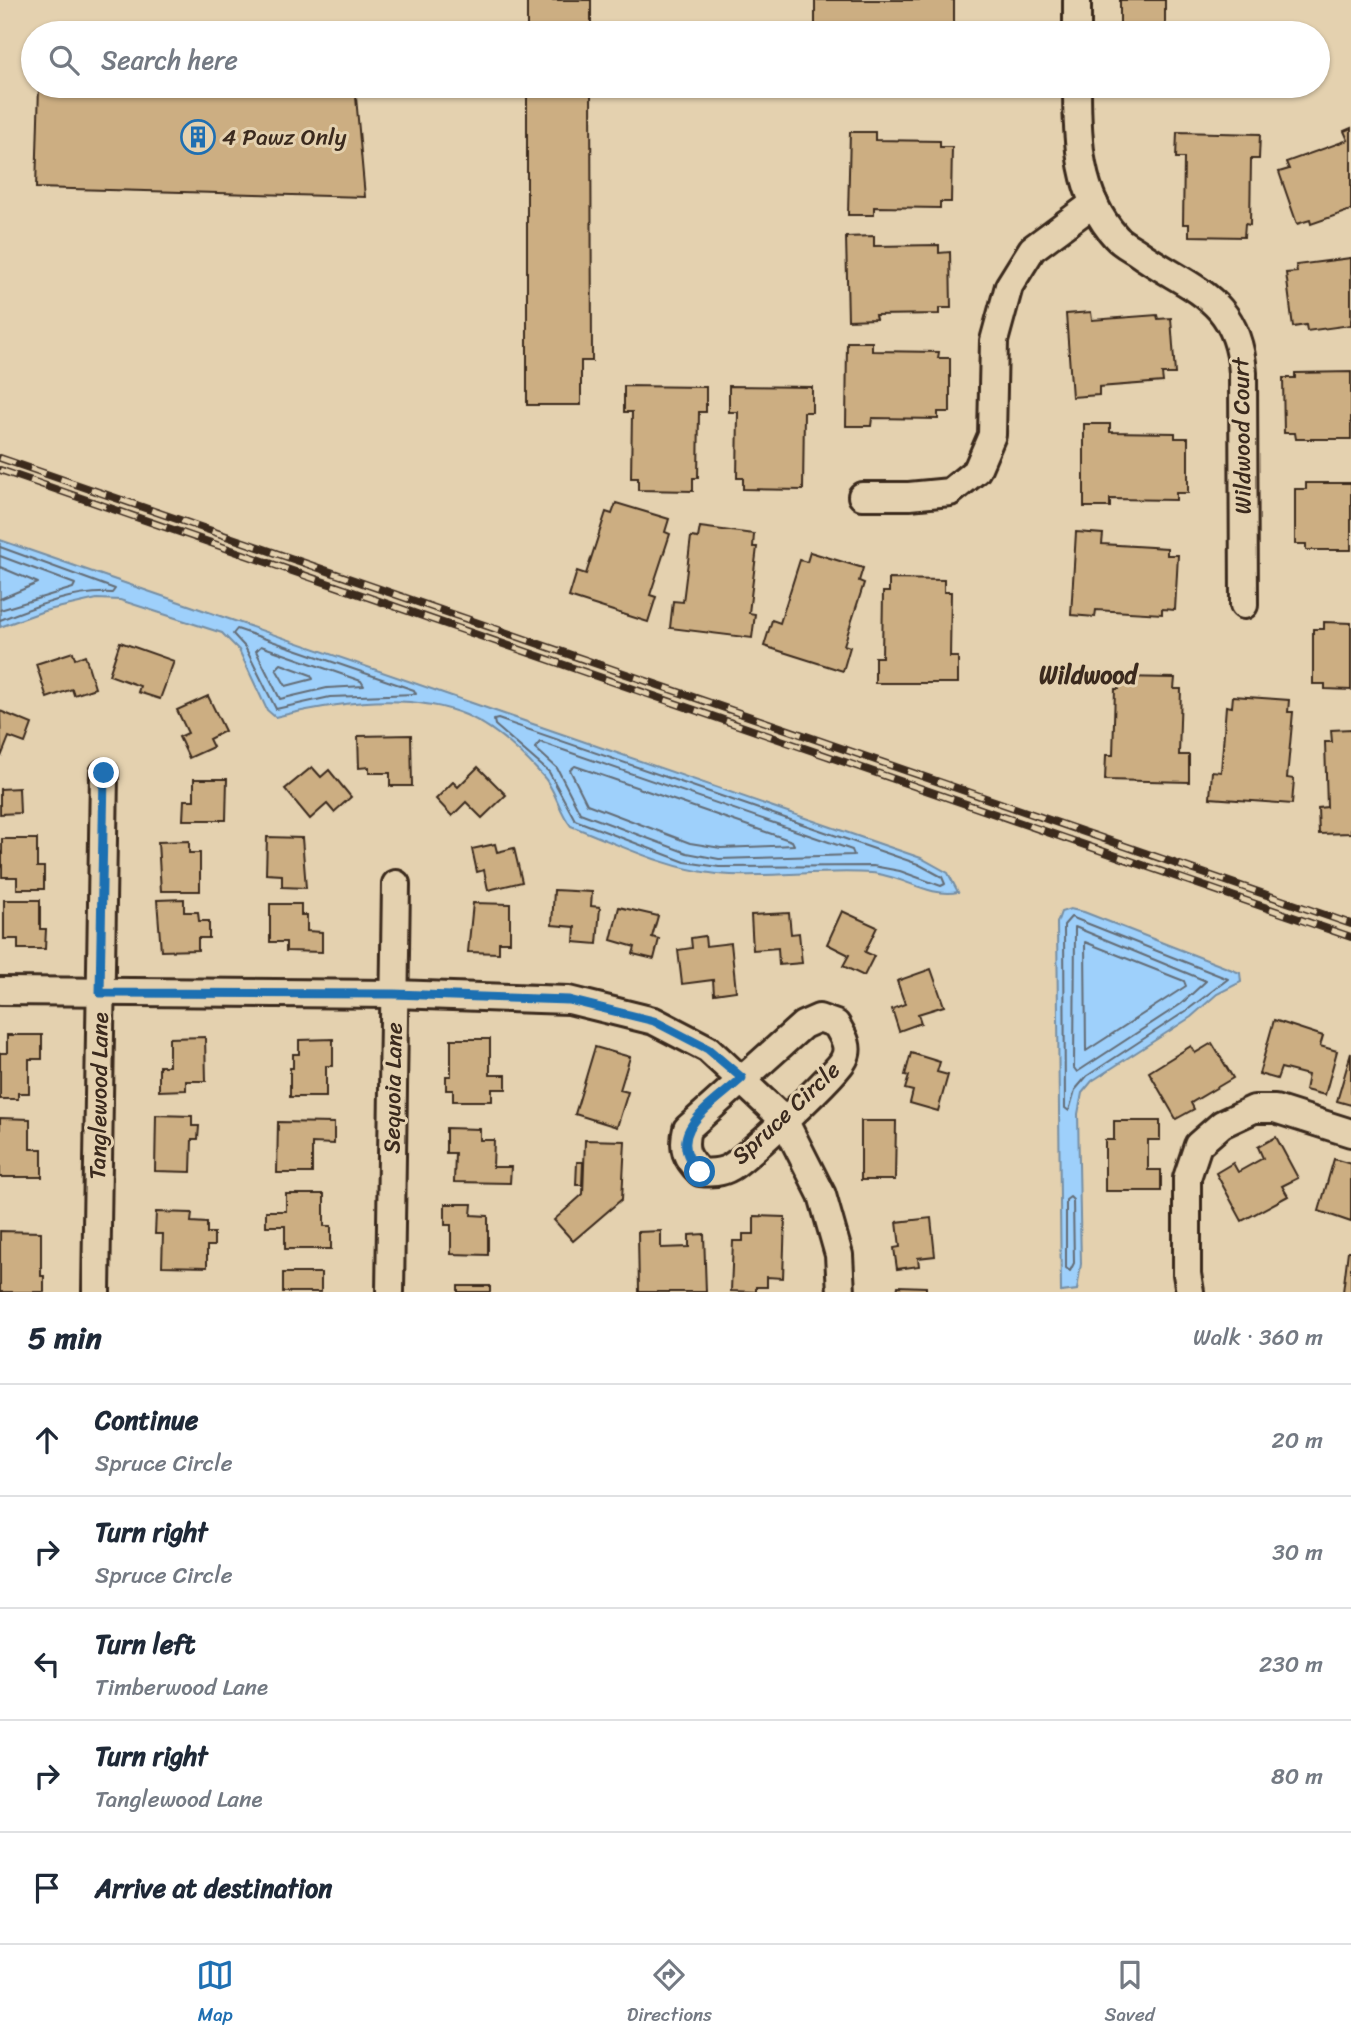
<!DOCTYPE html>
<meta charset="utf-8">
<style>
:root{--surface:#fff;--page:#f6f6f7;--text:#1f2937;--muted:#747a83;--line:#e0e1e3;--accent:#1f6fb2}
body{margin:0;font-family:Sriracha,sans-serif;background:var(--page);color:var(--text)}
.stop{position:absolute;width:21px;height:21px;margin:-16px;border:5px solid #1f6fb2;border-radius:50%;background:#fff}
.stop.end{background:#1f6fb2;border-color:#fff;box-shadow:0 2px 7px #0008}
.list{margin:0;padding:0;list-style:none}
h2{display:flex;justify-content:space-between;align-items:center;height:91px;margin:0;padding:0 28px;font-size:30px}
h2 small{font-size:23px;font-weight:400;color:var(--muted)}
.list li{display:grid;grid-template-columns:46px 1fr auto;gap:21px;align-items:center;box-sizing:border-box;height:112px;padding:0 28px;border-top:2px solid var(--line)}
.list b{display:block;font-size:26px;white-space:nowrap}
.list p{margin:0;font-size:23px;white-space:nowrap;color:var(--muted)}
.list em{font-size:23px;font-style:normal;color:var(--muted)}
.icon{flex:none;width:38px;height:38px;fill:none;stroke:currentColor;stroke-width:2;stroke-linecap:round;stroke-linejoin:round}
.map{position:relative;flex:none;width:1351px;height:1292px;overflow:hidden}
.search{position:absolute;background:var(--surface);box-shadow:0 2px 5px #0004;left:21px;right:21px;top:21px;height:77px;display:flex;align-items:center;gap:18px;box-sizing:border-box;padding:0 24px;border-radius:38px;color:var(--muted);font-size:26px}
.sheet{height:651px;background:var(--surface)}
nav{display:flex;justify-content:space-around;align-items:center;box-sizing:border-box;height:98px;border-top:2px solid var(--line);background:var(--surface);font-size:19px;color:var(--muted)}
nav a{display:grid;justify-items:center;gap:4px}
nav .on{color:var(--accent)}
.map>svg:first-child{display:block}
.water{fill:#9ed0fb;stroke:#768ea3;stroke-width:2}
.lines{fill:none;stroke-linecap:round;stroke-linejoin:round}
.shore{stroke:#636c76;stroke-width:2}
.building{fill:#ccae82;stroke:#3b2a1e;stroke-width:2}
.minor-casing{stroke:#3b2a1e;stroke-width:32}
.minor{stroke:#e4d1af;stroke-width:26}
.rail-casing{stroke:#3b2a1e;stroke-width:8}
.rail{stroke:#e4d1af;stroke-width:5;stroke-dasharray:16;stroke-linecap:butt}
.route{stroke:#1f6fb2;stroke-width:9}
.labels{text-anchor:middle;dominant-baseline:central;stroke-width:6;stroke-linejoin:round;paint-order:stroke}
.poi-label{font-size:23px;fill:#3b2a1e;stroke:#e4d1af;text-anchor:start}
.street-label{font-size:23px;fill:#3b2a1e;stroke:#e4d1af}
.neighbourhood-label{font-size:24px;font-weight:bold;fill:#3b2a1e;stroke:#e4d1af}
</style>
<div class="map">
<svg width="1351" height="1292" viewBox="0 0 1351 1292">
<rect width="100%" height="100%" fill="#e4d1af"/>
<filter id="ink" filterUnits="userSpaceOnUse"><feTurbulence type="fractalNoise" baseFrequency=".0143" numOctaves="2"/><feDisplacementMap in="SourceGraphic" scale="14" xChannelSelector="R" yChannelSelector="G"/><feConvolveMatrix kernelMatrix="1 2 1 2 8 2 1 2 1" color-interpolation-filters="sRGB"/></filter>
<g filter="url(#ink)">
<!-- water -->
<g class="water">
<path d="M0,540L921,858L948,873L958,892C929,898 901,875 871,873C820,869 768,879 717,874C667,869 618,844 571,826C558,811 556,789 542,775C522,753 494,727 466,715C410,691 332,703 275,717L267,710L239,650L222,633L120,600L97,599L44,611L0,627Z"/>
<path d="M1070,909L1084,912L1240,973L1241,982L1217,994L1191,1017L1092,1081L1082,1093L1078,1114L1081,1264L1077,1290L1061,1292L1057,923L1061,912Z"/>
</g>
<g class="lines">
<!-- shore -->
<g class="shore">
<path d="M0,547L115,589L112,593C74,591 36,606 0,620"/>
<path d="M0,556L75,584L73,588L0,610"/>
<path d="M0,567L38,583L0,599"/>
<path d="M237,629L414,690L416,694L330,697L276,709L245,647L233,634Z"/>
<path d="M261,646L361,681L364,686L327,688L280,699L256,651Z"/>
<path d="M281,664L311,675L313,679L286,686L276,669Z"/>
<path d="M498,719L918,864L942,877L945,884L941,886L900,871L873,866L719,867L685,862L575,820L549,772L495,725L494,720Z"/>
<path d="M540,742L852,850L854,855L719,859L687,853L580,813L557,768L535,748Z"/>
<path d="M575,766L792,841L794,845L721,848L690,843L587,804L570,770Z"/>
<path d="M1071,917L1228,979L1186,1011L1087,1076L1075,1090L1069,1111L1065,1108L1064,925Z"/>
<path d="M1075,927L1206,981L1181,1004L1077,1072L1074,1068Z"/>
<path d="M1085,942L1184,981L1186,986L1086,1051Z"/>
<path d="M1070,1197L1073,1200L1074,1263L1070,1271L1066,1268V1200Z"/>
</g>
</g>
<!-- building -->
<g class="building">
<rect x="527" y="0" width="64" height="33"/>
<rect x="815" y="0" width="139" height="33"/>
<rect x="1120" y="0" width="45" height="33"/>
<path d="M39,86H355L365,197L36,188Z"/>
<path d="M527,86H591L592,361H581V405H527Z"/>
<path d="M1351,128V210L1311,224L1310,220L1297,224L1279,172L1289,169L1286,162L1348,140L1344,131Z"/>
<path d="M850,132H875V140L940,141V147H952L951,202H940V208L874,207V215H848Z"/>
<path d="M1177,132L1260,134L1259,159H1251L1250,225L1245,224L1244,237L1189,236V224H1183L1184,158H1176Z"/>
<path d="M874,236V246L939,245V253L950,252L951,308H939V314L875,315L876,319L848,320L846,237Z"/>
<path d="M1351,258V325L1307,331L1306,325L1293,327L1286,273L1297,272L1296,265Z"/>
<path d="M1091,312L1092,320L1157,315L1158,319L1171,318L1175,374H1162L1163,382L1099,387V395L1072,397L1066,314Z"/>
<path d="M847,342H872V351L939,352L938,358H950V412H938V419L872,418L871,426H846Z"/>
<path d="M1351,372V439H1296L1295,433H1284L1283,378H1295V373Z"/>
<path d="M624,386L706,387V412H699L698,478H693V491L638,490V478H631L632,412H624Z"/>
<path d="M729,386L812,387V412H804L803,490L743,489V478H737L738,412H729Z"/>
<path d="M1084,424H1110V432L1175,433V438H1188V493H1176V500L1110,499V507H1084Z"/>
<path d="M1306,483H1351V550H1306V544H1295V489H1306Z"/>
<path d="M616,503L669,519L665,532L670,534L650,595L656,597L648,622L569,597L577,571L586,574L606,512L612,514Z"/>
<path d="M700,527L754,534L753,547H757L749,613L755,614L752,638L670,628L673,601L683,602L691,537L698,538Z"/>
<path d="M1076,532L1103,534L1102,544L1167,548V555H1178L1175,610L1162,609V614L1096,610L1095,617L1071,615Z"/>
<path d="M810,552L863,568L859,581L864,583L844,645L850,647L843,671L764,646L772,620L780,623L800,560L807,562Z"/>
<path d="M889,579L944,580V592H951L950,657H958V683H875V657H882L883,592H889Z"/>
<path d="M1324,622L1351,623V690L1325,689V684H1313V629H1324Z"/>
<path d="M120,642L174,661L160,699L138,692L140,686L109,675Z"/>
<path d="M73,652L75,659L85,655L95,688L74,695L72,689L47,698L36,664Z"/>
<path d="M1119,677L1175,678L1174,689H1181L1179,755H1189V782L1105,780L1106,755H1113L1115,689H1119Z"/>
<path d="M208,696L225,731L209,739L213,747L189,758L179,737L188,733L177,710Z"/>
<path d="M1233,696L1289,700L1288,712H1293L1287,778L1294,779L1292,804L1210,798L1212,771L1221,772L1226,706L1232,707Z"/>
<path d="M0,711L32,724L25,743L9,737L1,757Z"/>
<path d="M1351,729V833L1319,834L1318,808L1327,807L1325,742H1332L1331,730Z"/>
<path d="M411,735L412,786H390V773H369V767L359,768L358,736Z"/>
<path d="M312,767L321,777L329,770L351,797L334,812L327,804L310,819L285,789Z"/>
<path d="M478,767L506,795L482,818L466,802L452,816L436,799L453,782L458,787Z"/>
<path d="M194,779H227L226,820H183L184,800H194Z"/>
<path d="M19,788L20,813L0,814V789Z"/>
<path d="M267,837L302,838L306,888L282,887V875L266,874Z"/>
<path d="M2,839H37V867H44V889H17V877H2Z"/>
<path d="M189,841V853H200V891H161L158,842Z"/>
<path d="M495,844L497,852L514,848L522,882L488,890L484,870L477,872L472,849Z"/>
<path d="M554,890L592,892L591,906L600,907L597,944L574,942L575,927L552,925Z"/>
<path d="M184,899V912H198L199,921H209V938H198V950L161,951L157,900Z"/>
<path d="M4,900H40V929H46L45,949H18V939H4Z"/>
<path d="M473,903L510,904V942H499V953L468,952Z"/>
<path d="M270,904H301V915H307V931L322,932V952L286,951V942H270Z"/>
<path d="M619,907L658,916L652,937L659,939L654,959L633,954L635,947L611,940Z"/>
<path d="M842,911L877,927L865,952L874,956L864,976L843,966L849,955L827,944Z"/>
<path d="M789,913L791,934L799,933L802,963L779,965L778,948L753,950L751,915Z"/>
<path d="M705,936L706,946L731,943L736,991L714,994L713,980L682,984L678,950L692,948L691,938Z"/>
<path d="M931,969L944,1006L918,1014L921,1023L899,1031L892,1009L905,1004L897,981Z"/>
<path d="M1274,1020L1323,1036L1320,1046L1337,1051L1325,1095L1305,1090L1308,1075L1281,1068L1277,1079L1259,1074Z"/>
<path d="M7,1035H42V1059H29V1093H18V1099H0V1053H7Z"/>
<path d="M205,1037L206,1081H186V1090L159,1091V1066H169V1038Z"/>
<path d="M333,1039V1066H326V1097H290V1068H293V1054H299V1040Z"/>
<path d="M451,1039H490V1075H506V1089H492V1101H453V1090H446V1076H451Z"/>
<path d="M1212,1043L1233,1078L1191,1103L1194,1109L1176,1119L1149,1072L1191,1046L1195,1053Z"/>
<path d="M595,1047L630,1057L620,1090L628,1092L617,1127L575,1114Z"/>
<path d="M911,1053L940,1062L937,1072L948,1075L938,1111L910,1103L913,1091L905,1089L909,1076L905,1075Z"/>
<path d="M1351,1053V1105L1337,1101Z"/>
<path d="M156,1115L192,1116V1126H199L198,1139H192L191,1172L155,1171Z"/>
<path d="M0,1118L30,1119V1149H42V1177H0Z"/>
<path d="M861,1121H896L895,1180H861Z"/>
<path d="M1114,1121H1160V1140H1148V1170H1161V1191H1105V1140H1114Z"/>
<path d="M278,1122L334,1123V1144L312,1143V1173H277Z"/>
<path d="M446,1128L480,1129V1140H494L493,1167H511L510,1183L454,1182L455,1153H446Z"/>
<path d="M1276,1137L1298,1178L1282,1186L1288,1196L1242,1221L1216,1173L1233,1163L1238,1172L1263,1158L1258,1147Z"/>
<path d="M585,1140L625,1141L622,1199L573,1241L554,1220L583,1194Z"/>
<path d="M1334,1159L1351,1164V1222L1319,1211Z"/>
<path d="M577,1162H583L582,1185H576Z"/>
<path d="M286,1194H324V1226H331V1249H285V1226H266V1211H286Z"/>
<path d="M445,1204H472L471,1215L488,1216V1255L451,1254V1225H445Z"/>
<path d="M156,1212L192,1213L191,1222L207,1223V1233H214V1246H207V1267L162,1266L163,1234H155Z"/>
<path d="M754,1216L785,1217L783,1278L767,1277V1287H756V1292L731,1291L733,1241H743V1234H754Z"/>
<path d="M931,1218L935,1256L918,1258L919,1266L897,1269L894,1248L900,1247L897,1222Z"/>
<path d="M0,1231L41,1232V1276H44V1292H0Z"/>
<path d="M661,1231V1248L689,1247V1235L704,1234L706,1292H639L638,1232Z"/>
<path d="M1348,1251H1351V1292H1343Z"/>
<rect x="283" y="1273" width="38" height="19"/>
<rect x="458" y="1286" width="32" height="6"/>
<path d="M898,1286L926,1287V1292H897Z"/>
</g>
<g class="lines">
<!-- minor casing -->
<g class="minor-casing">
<g id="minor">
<path d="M1077,0V33"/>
<path d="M1077,86C1077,138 1078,196 1116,237C1121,243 1131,248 1137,252C1190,290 1238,296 1243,373L1244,605"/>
<path d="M862,496H909L950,492L977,470L992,435L994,341L1009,286L1032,249L1094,203"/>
<path d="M0,991L394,994L569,1000L654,1021L708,1049L784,1120L822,1195L839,1255L841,1292"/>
<path d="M819,1018L836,1024C842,1035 851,1046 844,1059C838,1073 747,1157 731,1167C721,1173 711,1173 700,1172C686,1158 682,1149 687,1129L803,1025Z"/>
<path d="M96,1292L104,773"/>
<path d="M390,1292L396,884"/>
<path d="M1190,1292L1187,1274V1178L1198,1145L1222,1124L1254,1109H1275L1351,1133"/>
</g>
</g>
<!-- minor -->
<use href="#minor" class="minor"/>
<!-- rail casing -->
<g class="rail-casing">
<g id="rail">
<path d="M0,458L1351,924"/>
<path d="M0,470L1351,937"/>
</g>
</g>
<!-- rail -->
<use href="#rail" class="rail"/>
</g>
</g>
<g class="lines" filter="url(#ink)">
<!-- route -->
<path class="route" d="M104,773L100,993L394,994L569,1000L654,1021L708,1049L742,1078C713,1105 660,1133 700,1172"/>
</g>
<!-- icons -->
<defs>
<g id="building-ring" transform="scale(1.75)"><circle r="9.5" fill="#e4d1af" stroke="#1f6fb2" stroke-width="1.5"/><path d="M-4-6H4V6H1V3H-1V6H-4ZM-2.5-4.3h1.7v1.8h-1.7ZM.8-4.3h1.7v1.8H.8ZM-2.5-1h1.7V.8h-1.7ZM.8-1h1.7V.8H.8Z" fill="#1f6fb2"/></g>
</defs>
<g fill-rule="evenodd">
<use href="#building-ring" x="198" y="137"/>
</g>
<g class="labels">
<!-- poi labels -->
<g class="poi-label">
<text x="222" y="137">4 Pawz Only</text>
</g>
<!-- street labels -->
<g class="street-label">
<text transform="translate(1242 436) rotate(-91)">Wildwood Court</text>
<text transform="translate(393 1088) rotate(-89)">Sequoia Lane</text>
<text transform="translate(99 1096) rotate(-89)">Tanglewood Lane</text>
<text transform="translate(786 1113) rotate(-43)">Spruce Circle</text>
</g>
<!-- neighbourhood labels -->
<g class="neighbourhood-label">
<text x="1088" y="675">Wildwood</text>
</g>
</g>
</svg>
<div class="stop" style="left:700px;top:1172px"></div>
<div class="stop end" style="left:104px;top:773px"></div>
<div class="search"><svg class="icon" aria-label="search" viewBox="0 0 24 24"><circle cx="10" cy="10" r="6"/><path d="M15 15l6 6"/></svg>Search here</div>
</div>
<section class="sheet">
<h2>5 min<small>Walk · 360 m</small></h2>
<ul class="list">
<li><svg class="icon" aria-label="ahead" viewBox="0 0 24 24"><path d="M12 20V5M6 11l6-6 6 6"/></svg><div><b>Continue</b><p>Spruce Circle</p></div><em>20 m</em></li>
<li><svg class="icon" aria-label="right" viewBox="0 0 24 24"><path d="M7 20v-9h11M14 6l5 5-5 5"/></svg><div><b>Turn right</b><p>Spruce Circle</p></div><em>30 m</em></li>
<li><svg class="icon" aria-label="left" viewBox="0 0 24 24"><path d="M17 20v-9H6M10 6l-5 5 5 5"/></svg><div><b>Turn left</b><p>Timberwood Lane</p></div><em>230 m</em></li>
<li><svg class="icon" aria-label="right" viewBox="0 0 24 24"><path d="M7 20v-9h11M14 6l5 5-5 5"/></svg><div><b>Turn right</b><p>Tanglewood Lane</p></div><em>80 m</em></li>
<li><svg class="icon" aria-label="arrive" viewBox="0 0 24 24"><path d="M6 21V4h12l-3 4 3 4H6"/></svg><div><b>Arrive at destination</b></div></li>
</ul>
</section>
<nav>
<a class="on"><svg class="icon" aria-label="map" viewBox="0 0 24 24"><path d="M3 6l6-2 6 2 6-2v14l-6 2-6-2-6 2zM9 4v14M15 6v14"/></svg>Map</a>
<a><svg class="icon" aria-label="directions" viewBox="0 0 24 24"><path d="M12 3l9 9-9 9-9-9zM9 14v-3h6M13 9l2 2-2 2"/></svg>Directions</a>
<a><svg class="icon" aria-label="saved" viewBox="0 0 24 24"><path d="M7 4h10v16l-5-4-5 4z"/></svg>Saved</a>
</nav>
